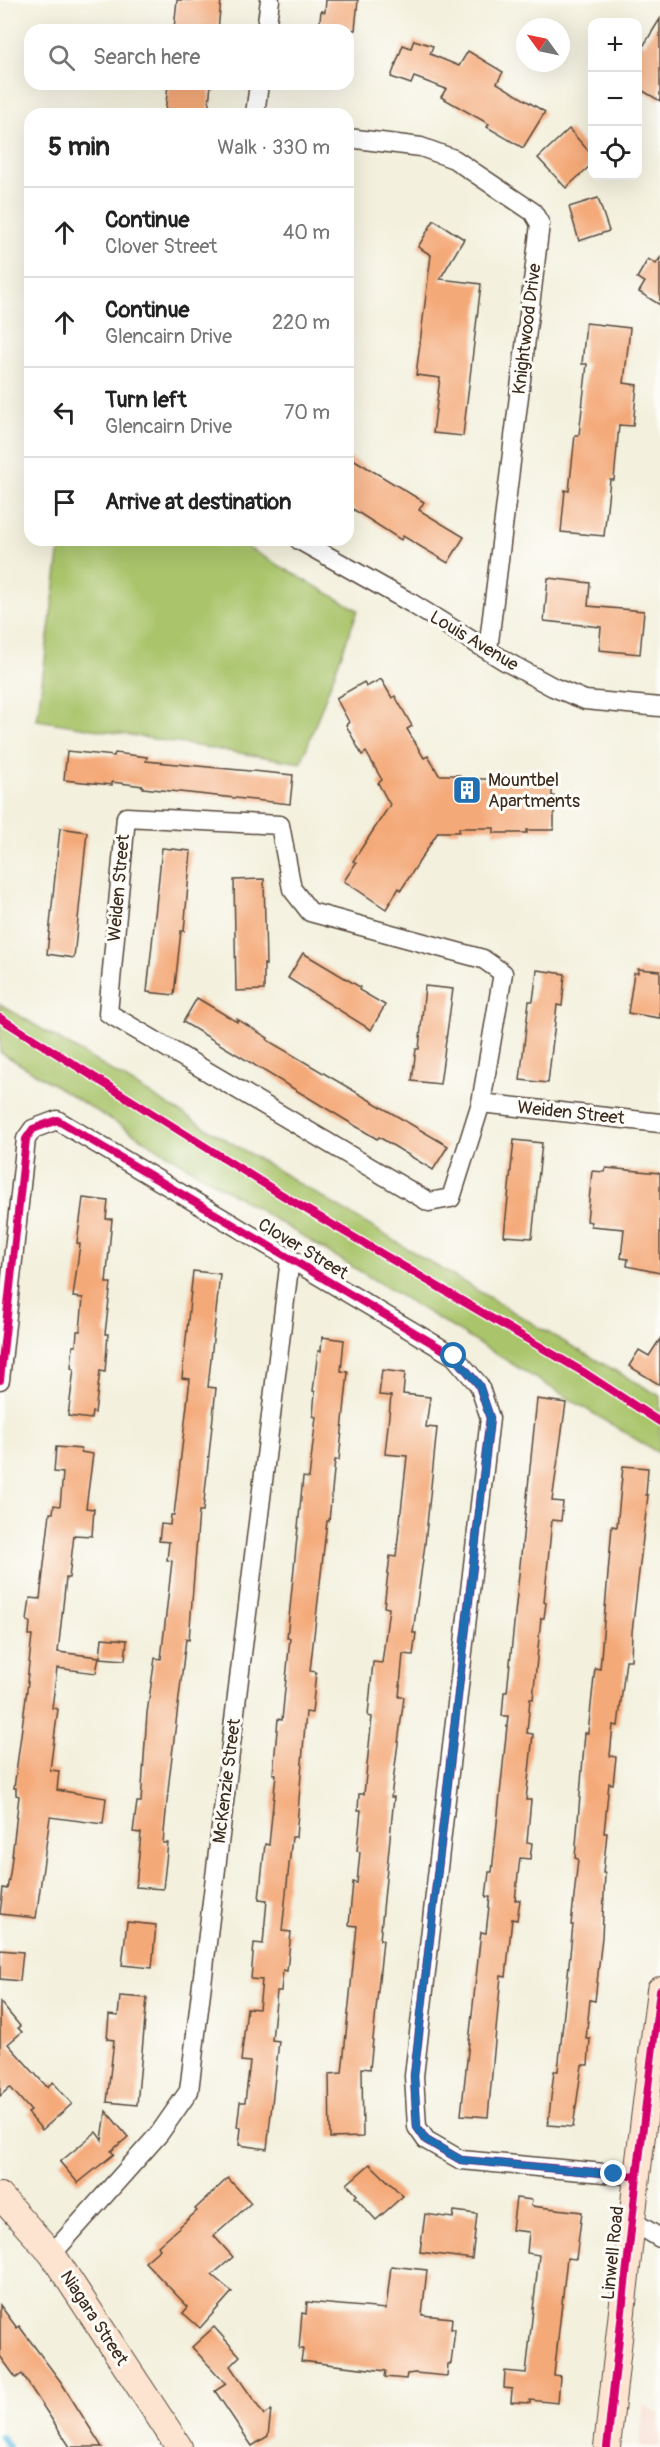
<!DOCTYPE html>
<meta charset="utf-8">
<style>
:root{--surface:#fff;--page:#f6f6f6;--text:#222;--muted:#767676;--line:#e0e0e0}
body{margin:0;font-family:Pangolin,sans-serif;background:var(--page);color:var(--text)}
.controls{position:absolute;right:18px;top:18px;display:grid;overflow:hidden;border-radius:12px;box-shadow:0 6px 24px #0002}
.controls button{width:54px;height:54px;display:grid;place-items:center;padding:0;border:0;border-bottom:2px solid var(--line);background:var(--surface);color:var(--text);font:30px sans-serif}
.compass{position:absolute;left:516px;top:18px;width:54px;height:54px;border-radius:50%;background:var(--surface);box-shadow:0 6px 24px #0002;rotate:303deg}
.stop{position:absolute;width:18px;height:18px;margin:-14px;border:4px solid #1f6fb2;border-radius:50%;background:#fff}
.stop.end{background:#1f6fb2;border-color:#fff;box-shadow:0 2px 6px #0008}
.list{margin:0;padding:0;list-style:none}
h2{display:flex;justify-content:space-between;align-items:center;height:78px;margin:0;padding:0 24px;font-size:26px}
h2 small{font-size:20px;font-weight:400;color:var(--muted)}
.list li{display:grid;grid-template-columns:39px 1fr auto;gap:18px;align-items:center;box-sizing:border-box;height:90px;padding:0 24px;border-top:2px solid var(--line)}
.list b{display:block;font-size:22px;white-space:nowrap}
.list p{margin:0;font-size:20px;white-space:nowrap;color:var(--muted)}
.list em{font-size:20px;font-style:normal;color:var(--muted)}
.icon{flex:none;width:33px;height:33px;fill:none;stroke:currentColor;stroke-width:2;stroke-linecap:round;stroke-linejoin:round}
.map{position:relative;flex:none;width:660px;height:2447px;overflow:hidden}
.search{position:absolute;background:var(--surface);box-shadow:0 6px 24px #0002;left:24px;top:24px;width:330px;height:66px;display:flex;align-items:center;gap:15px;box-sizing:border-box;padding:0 21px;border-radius:18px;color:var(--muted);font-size:22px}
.panel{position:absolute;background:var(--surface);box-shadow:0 6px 24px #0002;left:24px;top:108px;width:330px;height:438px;border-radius:18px}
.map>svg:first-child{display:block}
.built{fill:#f5d2c3}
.green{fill:#a9c46b;stroke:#727744;stroke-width:1.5}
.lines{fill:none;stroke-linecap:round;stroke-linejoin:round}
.stream{stroke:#65bde2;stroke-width:6}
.building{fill:#f4a978}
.minor-casing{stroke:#57483b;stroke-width:21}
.secondary-casing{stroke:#57483b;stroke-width:28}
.minor{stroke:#fff;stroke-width:18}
.secondary{stroke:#fde4d1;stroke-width:26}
.cycleway-casing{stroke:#fdfcf7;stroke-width:11}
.cycleway{stroke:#d6006c;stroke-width:8}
.route{stroke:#1f6fb2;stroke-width:8}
.labels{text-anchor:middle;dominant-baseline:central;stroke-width:6;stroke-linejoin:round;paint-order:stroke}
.street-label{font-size:18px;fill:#3b2a1e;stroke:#fdfcf7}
.poi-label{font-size:18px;fill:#3b2a1e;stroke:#fdfcf7;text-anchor:start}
</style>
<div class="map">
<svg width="660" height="2447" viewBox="0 0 660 2447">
<rect width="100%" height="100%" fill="#fdfcf7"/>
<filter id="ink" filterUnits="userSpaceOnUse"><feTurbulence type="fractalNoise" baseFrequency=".0167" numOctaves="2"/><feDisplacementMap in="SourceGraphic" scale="12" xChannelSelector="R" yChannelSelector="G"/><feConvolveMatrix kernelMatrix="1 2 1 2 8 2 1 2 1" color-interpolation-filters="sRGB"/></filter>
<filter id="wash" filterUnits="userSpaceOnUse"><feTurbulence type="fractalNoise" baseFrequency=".008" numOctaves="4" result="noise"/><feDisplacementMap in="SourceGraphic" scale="24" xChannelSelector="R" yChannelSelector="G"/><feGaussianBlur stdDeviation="1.35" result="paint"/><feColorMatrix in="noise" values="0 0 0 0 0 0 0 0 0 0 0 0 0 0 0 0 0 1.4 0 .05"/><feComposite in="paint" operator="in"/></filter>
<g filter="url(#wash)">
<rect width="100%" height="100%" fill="#f3f0dd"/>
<!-- built -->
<path class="built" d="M644,2405L660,2415V2447H639Z"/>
<!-- green -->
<g class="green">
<path d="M61,540H234L358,610L301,763L37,720Z"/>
<path d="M0,1004L545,1331L660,1396V1454L0,1052Z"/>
</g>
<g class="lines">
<!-- stream -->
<path class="stream" d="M0,2436L8,2447"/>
</g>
<g id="blocks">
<!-- building -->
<g class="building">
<path d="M177,0H221L218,30L174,29Z"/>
<path d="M326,0H358L355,30H319L321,11L325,12Z"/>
<path d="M660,19V101L638,88V41L644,45Z"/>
<path d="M414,40L433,46L430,54L459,66L468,51L503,72L497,83L545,112L523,148L487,127L489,124L441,97L446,89L414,77L411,84L391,77L403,45L411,48Z"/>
<path d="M168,84H211L208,114H165Z"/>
<path d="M569,129L592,155V164L566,188L538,158Z"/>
<path d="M598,198L609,231L579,241L569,207Z"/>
<path d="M434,220L464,239L440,279L481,284L463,436L433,433L440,378L416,375L431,255L418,247Z"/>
<path d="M660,258V305L639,292L645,282L637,278L648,259L656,264Z"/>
<path d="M586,323L630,328L624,383L637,385L633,426L619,425L614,480H610L604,536L561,532L565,490L569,491L575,435H579L587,364H582Z"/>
<path d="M348,456L424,502L419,510L464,537L448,563L403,536L401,540L348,506Z"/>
<path d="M548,578L590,583L588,606L644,611L640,654L599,650L601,627L544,621Z"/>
<path d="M381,679L392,698L395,696L412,726L407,729L424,758L428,756L439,775H460V779H495V775L528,776V780H552V796H554V830H527V833H494V828H459V832H438L401,890L399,888L386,909L344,881L356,863L353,861L390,805L378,783L382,780L366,752L362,755L346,725L349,722L336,698L364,682L366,687Z"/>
<path d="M67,751L114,756L115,753L147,757L146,761L293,775L290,804L143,788V786L112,782V785L64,780Z"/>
<path d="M60,828L87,832L74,958L47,954Z"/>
<path d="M162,848L191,851L184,931H181L174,995L147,992Z"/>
<path d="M264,879L266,965L264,964V990L236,991L234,880Z"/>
<path d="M303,953L360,987L359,990L385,1005L371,1030L288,978Z"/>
<path d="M638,969L660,971V1018L628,1013L634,973H638Z"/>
<path d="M537,970L565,974L562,1006L557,1005L548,1083L520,1080L529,1001H533Z"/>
<path d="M425,986L453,989L440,1084L412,1081L416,1049H419Z"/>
<path d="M197,998L237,1022V1019L268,1038L267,1040L448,1146L433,1170L379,1137L377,1139L183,1022Z"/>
<path d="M514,1140L542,1143L532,1238L504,1236Z"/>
<path d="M606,1168L660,1173V1273L627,1266L628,1259L621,1258L624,1229L591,1226V1222L587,1221L592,1171L605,1172Z"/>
<path d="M83,1198L108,1201L106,1219H112L106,1283H111L105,1334H108L105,1372L100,1371L95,1413L92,1412L91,1419L68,1416L74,1369L71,1368L73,1346H76L77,1331H80L83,1298L73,1297L80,1244L77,1243Z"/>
<path d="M193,1271L220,1274L208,1387L216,1388L203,1511H199L189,1640L186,1639L169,1781L163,1843H168L163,1889L136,1887L141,1833L133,1832L137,1802H141L147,1713L155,1658L161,1659L172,1561L167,1560L169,1542L159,1541L161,1524L170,1525L171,1515H174L190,1379L182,1378Z"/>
<path d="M322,1337L344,1340L341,1371L348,1372L339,1460H335L329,1521H327L310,1671L316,1672L312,1713L306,1712L296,1837H292L282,1931L291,1932L287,1971L283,1970L281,1991H277L272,2040L279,2041L267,2149L239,2145L241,2128L237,2127L240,2102H245L250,2062L241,2061L247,2008L259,2009L262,1980L251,1979L254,1943L263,1944L267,1900L259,1899L265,1844L269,1845L276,1774H273L278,1719L282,1720L290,1638H287L303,1477L309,1478L316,1417L313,1416L315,1392L313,1391L318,1351H321Z"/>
<path d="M660,1339V1385L629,1366L639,1350L649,1356Z"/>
<path d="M382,1370L405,1373L403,1394L430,1397L426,1427L437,1428L425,1544L413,1633H416L413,1655L403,1654L399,1697H404L391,1797H394L380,1940H383L376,2010L370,2069L362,2068L363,2137L330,2138L329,2074L342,2073L357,1926L349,1925L353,1882L357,1883L360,1852L357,1851L361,1810H358L359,1794H364L372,1717L368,1716L373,1662L382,1663L389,1608L384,1607L390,1556L396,1557L407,1456L385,1454L391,1396L379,1395Z"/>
<path d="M537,1399L566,1403L552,1501L563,1502L561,1521L552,1520L544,1602L546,1603L544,1618H541L533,1699H530L527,1733L533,1734L526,1800H531L527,1842L532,1843L530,1859L520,1858L515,1900H520L517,1920L512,1919L506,1977L501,1976L488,2117L461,2115L481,1932L486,1933L490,1897H486L489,1872H492L508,1716H502L504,1692H507Z"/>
<path d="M56,1447L81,1449V1452L93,1454L86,1508L94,1509L92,1536L74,1535L69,1578H66L58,1652L99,1657L96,1673L57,1668L52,1708L58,1709L50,1770L59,1771L57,1790L106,1798L103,1824L50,1817L36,1918L0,1914L3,1888L7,1889L10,1874L19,1796L16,1795V1788H14L28,1682H27L32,1635H29L30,1622L27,1621L30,1598L40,1599L50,1513H53L54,1505L60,1506L63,1473L54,1472Z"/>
<path d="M623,1466L648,1468L646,1495H648L632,1632L631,1660H626L618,1726L613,1725L610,1756L616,1757L613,1784L609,1783L604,1833H607L603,1873H605L602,1937L595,2001L590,2000L586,2039H590L588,2065H582L573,2127L548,2125L554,2071H558L573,1925H571L578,1859L575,1858L585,1733H588L595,1668L600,1669L612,1526L617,1527Z"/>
<path d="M102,1638L127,1640L125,1660L100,1658Z"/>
<path d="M127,1922L156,1925L152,1968L122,1965Z"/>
<path d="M0,1950L23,1952L20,1981L0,1979Z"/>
<path d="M120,1996L147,1998L137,2105L107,2102L114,2040L107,2039L109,2015L118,2016Z"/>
<path d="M0,2002L20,2026L18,2028L22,2032L8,2044L47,2087L53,2082L72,2104L42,2130L28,2113L31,2111L10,2087L0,2096Z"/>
<path d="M106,2111L128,2137L111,2151L114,2154L78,2183L60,2162L96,2132L102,2140Z"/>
<path d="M370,2164L403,2196L376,2220L355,2197L357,2195L347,2184Z"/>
<path d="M228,2178L251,2203L214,2236L233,2257L212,2275L232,2292L200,2328L183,2313L188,2307L145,2262L160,2249L158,2246L197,2211L195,2209Z"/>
<path d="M516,2198L532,2200L531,2206L582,2212L576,2259L567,2258L554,2375L560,2376L558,2403L530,2400V2403L511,2402L512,2389L504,2388L505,2371L526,2373L539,2255L527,2253L529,2232L512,2230Z"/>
<path d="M454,2211L477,2214L472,2259L420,2252L425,2214L453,2218Z"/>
<path d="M391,2266L427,2270L422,2315L452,2318L451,2329H455L451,2364H448L447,2376L415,2373L407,2374L406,2379L385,2377L386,2371L301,2361L303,2349H299L302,2313L306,2314L307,2302L386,2309Z"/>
<path d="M0,2305L17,2328L19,2326L61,2382L102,2447H70L22,2374L16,2378L0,2356Z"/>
<path d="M214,2327L240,2356L230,2366L264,2415L271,2410L268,2436L252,2446L215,2391L226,2384L192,2347Z"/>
</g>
</g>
</g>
<g filter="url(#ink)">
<use href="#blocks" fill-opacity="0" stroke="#57483b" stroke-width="1.5"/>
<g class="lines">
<!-- minor casing -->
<g class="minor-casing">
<g id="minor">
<path d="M266,30L270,0"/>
<path d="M255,114L259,84"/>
<path d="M348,138L421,147L454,159L533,212L540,224L488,650"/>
<path d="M299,540L411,603L505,661L553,687L585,700L660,707"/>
<path d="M126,817L280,825L292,889L310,912L483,959L503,973L481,1103L451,1198L429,1202L108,1013Z"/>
<path d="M481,1103L660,1123"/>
<path d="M0,1380L26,1139L33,1129L57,1120L454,1356L479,1385L490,1418L414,2076L417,2127L426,2140L461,2160L637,2176"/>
<path d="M632,2221L660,2238"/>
<path d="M52,2254L159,2134L189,2091L290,1259"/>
</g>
</g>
<!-- secondary casing -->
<g class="secondary-casing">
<g id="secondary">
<path d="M0,2196L52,2254L179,2447"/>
<path d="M607,2447L637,2176L660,1990"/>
</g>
</g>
<!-- minor -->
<use href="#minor" class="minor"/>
<!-- secondary -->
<use href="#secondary" class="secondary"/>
<!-- cycleway casing -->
<g class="cycleway-casing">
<g id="cycleway">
<path d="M0,1018L287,1198L585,1373L660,1422"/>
<path d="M0,1380L26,1139L33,1129L57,1120L454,1356L479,1385L490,1418L414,2076L417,2127L426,2140L461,2160L637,2176"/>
<path d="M607,2447L637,2176L660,1990"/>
</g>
</g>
<!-- cycleway -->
<use href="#cycleway" class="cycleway"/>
</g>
</g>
<g class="lines" filter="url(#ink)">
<!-- route -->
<path class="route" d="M454,1356L479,1385L490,1418L414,2076L417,2127L426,2140L461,2160L614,2174"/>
</g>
<!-- icons -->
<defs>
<g id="building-square" transform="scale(1.5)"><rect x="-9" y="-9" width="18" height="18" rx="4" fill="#1f6fb2" stroke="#fdfcf7"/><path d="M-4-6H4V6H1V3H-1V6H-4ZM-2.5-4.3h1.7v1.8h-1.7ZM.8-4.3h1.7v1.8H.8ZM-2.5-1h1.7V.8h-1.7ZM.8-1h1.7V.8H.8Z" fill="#fff"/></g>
</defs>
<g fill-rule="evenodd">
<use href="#building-square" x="467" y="790"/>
</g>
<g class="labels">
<!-- street labels -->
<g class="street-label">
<text transform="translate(527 329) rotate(-83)">Knightwood Drive</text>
<text transform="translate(474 641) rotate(31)">Louis Avenue</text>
<text transform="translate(119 888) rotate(-85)">Weiden Street</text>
<text transform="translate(571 1113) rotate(6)">Weiden Street</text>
<text transform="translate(303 1249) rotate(31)">Clover Street</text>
<text transform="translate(227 1781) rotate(-83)">McKenzie Street</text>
<text transform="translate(613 2253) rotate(-84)">Linwell Road</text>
<text transform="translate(94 2318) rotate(57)">Niagara Street</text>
</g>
<!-- poi labels -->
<g class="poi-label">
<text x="488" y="780">Mountbel<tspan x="488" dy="21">Apartments</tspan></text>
</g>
</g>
</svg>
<div class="controls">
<button>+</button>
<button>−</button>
<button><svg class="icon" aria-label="locate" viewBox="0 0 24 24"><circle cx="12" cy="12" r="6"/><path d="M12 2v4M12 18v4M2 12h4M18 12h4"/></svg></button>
</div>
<svg class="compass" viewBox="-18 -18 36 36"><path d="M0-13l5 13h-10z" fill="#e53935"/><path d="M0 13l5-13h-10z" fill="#767676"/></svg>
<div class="stop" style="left:454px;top:1356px"></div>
<div class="stop end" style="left:614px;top:2174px"></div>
<div class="search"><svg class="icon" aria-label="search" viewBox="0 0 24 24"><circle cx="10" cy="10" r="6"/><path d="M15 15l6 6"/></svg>Search here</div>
<section class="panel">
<h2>5 min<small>Walk · 330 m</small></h2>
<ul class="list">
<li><svg class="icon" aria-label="ahead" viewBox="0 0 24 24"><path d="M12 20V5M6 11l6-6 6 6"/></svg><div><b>Continue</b><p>Clover Street</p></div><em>40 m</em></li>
<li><svg class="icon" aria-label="ahead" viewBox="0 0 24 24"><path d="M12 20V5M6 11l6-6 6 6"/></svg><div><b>Continue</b><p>Glencairn Drive</p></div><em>220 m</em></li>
<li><svg class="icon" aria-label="left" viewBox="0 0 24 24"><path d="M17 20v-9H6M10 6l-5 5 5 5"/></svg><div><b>Turn left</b><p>Glencairn Drive</p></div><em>70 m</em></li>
<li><svg class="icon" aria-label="arrive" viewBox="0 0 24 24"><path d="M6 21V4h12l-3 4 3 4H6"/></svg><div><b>Arrive at destination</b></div></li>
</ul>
</section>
</div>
